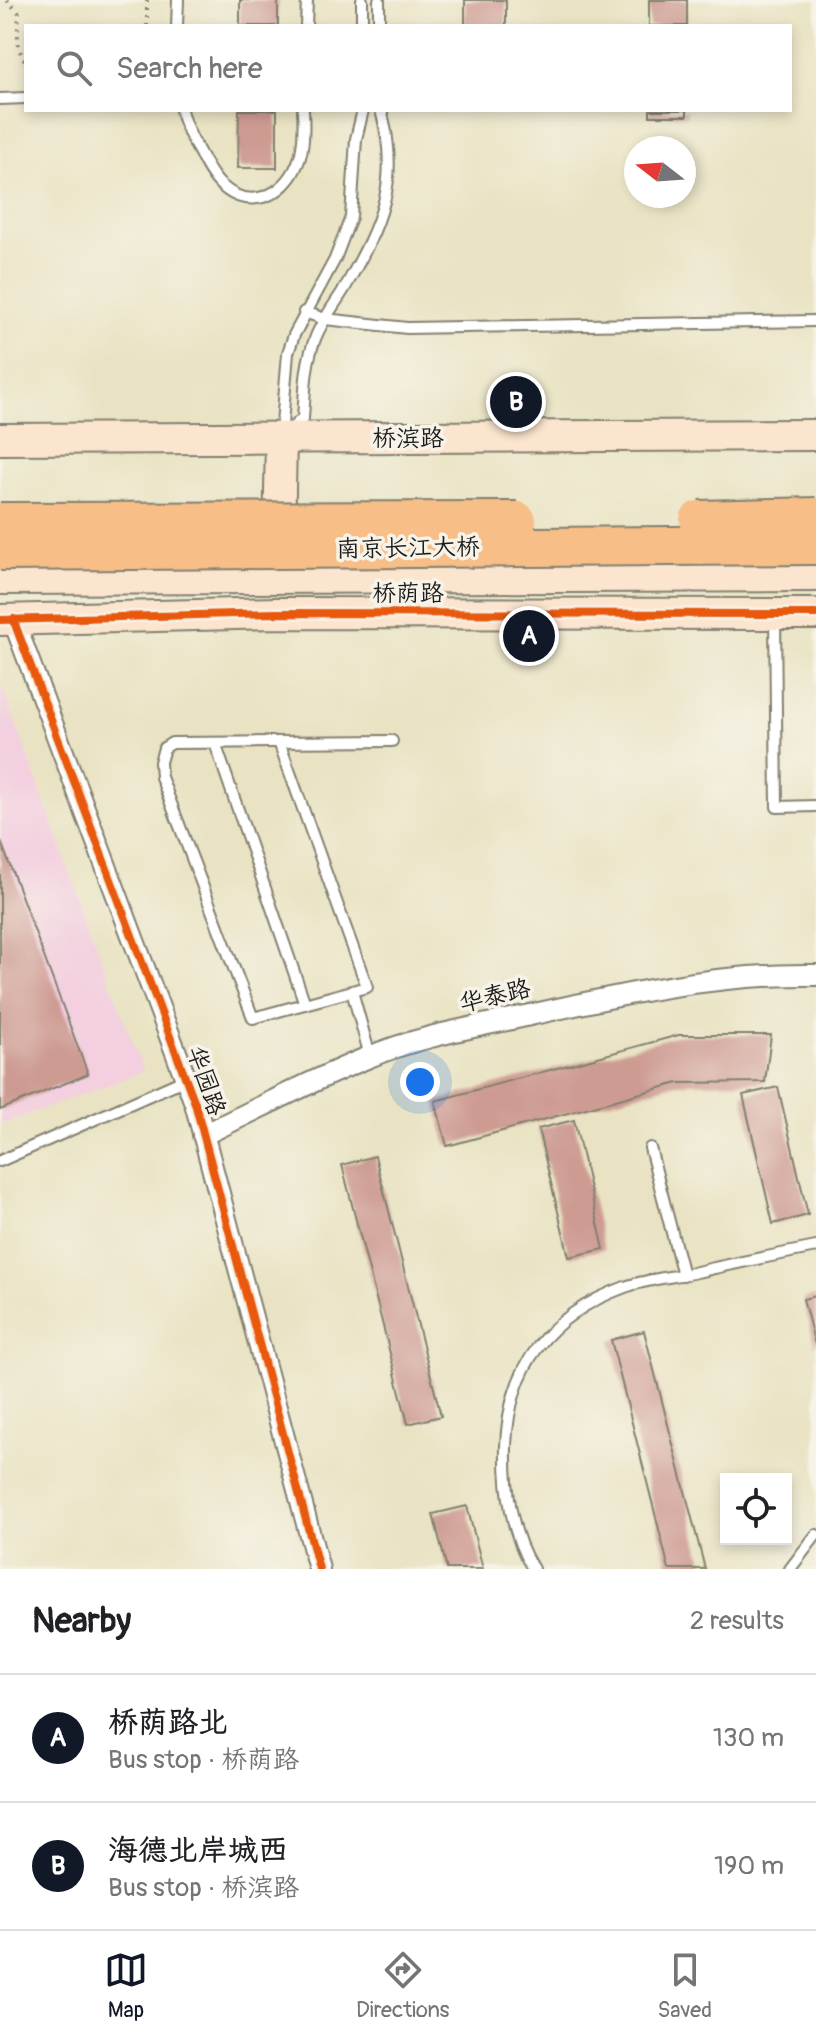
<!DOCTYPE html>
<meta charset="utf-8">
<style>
:root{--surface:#fff;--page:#f2f2f2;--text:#202124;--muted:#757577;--line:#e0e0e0;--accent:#111827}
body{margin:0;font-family:Pangolin,"LXGW WenKai TC",sans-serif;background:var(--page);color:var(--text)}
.controls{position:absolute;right:24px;bottom:24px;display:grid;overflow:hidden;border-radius:0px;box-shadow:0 4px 12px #0003}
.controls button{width:72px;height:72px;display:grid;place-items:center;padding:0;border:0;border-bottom:2px solid var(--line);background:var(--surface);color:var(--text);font:40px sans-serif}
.compass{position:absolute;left:624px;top:136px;width:72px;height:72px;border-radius:50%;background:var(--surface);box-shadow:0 4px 12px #0003;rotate:287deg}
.you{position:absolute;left:420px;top:1082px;width:28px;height:28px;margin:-20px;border:6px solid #fff;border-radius:50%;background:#1a73e8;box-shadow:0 0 0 12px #1a73e833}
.badge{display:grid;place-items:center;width:52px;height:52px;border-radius:50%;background:var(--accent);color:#fff;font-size:26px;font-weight:700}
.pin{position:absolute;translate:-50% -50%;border:4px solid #fff;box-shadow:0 2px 8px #0006}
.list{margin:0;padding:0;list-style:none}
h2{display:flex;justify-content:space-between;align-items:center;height:104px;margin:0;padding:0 32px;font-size:34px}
h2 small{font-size:26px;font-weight:400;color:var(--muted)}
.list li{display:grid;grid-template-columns:52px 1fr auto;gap:24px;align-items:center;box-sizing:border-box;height:128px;padding:0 32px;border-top:2px solid var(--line)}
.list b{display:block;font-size:30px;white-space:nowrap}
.list p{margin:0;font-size:26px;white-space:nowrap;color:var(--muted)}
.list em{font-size:26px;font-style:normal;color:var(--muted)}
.icon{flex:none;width:44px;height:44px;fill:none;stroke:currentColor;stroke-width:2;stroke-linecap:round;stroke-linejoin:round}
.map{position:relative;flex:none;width:816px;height:1569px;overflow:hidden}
.search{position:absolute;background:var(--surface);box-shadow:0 4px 12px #0003;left:24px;right:24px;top:24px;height:88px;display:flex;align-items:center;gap:20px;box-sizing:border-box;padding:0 28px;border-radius:0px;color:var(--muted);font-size:30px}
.sheet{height:360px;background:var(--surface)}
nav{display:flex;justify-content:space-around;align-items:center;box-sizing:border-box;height:112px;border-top:2px solid var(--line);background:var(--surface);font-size:22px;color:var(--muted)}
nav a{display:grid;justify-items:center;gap:4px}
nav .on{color:var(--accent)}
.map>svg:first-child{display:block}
.built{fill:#f3cfdf}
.building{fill:#ce9b93}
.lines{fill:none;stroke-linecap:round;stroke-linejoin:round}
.lane-casing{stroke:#828070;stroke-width:14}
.street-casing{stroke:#828070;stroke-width:24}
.secondary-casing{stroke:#828070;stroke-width:34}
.path{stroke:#828070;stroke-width:4;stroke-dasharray:2 6;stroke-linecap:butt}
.lane{stroke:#fff;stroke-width:10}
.street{stroke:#fff;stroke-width:20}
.secondary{stroke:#fce5cf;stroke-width:30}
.highway-bridge-casing{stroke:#828070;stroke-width:42;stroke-linecap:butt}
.highway-bridge{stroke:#f7be87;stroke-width:38}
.cycleway-casing{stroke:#f7f3e8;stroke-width:13}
.cycleway{stroke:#e8590c;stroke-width:8}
.labels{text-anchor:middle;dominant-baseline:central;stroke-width:7;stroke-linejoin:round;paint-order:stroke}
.street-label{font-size:24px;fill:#1c1c1c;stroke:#f7f3e8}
</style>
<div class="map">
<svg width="816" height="1569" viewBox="0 0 816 1569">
<rect width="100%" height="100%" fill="#f7f3e8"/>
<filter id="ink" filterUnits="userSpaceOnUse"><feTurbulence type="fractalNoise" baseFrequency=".0125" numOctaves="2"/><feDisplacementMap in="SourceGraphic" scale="16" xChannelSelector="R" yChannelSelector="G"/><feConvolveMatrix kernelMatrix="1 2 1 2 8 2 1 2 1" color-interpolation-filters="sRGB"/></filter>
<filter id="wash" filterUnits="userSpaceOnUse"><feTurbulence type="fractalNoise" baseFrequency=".006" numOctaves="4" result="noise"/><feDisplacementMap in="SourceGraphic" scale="32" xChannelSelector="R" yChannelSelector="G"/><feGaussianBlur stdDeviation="1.8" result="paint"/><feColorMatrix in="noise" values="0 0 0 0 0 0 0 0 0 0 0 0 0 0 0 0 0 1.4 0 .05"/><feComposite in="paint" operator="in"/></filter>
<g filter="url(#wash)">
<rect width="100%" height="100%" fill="#e9e3c3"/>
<!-- built -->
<path class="built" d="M0,680L143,1071L0,1125Z"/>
<g id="blocks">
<!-- building -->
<g class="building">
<rect x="240" y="0" width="38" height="26"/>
<rect x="465" y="0" width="41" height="26"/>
<rect x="649" y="0" width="38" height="26"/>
<path d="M239,110H277V168H238Z"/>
<rect x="650" y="110" width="37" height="6"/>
<path d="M0,839L88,1074L0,1110Z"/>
<path d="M679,1035H771L765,1082L678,1083L447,1146L435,1101Z"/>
<path d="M778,1087L808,1215L773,1224L743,1095Z"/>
<path d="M574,1120L604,1249L569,1257L538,1129Z"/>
<path d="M375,1156L441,1416L408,1424L342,1165Z"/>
<path d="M816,1296V1345H815L803,1299Z"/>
<path d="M644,1331L705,1569H669L611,1340Z"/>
<path d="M467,1506L483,1569H447L433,1514Z"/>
</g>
</g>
</g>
<g filter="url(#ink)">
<use href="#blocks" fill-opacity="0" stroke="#828070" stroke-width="2"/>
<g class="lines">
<!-- lane casing -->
<g class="lane-casing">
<g id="lane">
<path d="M362,0V26"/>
<path d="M379,0V26"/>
<path d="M177,26L178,0"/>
<path d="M306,26L307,0"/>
<path d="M0,99L26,98"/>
<path d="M181,110C184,125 191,137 198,150C204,161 212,178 222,186C249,211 284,196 297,165C304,151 304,126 303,110"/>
<path d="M304,312L325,319L407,328L816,321"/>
<path d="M288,432L303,418C305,392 305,364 315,339C322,320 336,303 346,286C381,224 401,181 381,110"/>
<path d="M281,436L288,353L294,335L335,259L351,217L356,139L363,110"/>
<path d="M775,616L777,807L816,806"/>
<path d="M279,742L367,987L352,991"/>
<path d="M215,743L305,1004"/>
<path d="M370,1056L352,991L253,1018L161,777L160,762L164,748L172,743L392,741"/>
<path d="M650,1148L683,1275"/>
<path d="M0,1161L186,1079"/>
<path d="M533,1569C511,1535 505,1486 506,1446C509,1365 549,1315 625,1287C647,1279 673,1277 697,1272C736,1263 776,1255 816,1247"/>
<path d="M790,1569L816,1535"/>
</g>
</g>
<!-- street casing -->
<g class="street-casing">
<g id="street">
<path d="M13,619L195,1103L319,1569"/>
<path d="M203,1135C258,1109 312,1080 369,1057C417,1037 471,1028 521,1017C618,995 717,973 816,975"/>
</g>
</g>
<!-- secondary casing -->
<g class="secondary-casing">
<g id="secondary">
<path d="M0,439L816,435"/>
<path d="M279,544L281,438"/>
<path d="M0,579L816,576"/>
<path d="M0,620L277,613L816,614"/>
</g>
</g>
<!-- path -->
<g class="path">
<path d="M7,0L19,13C18,30 15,48 26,62"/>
<path d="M147,0V26"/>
</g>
<!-- lane -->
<use href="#lane" class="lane"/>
<!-- street -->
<use href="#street" class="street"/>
<!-- secondary -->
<use href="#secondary" class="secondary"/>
<!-- highway-bridge casing -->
<g class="highway-bridge-casing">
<g id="highway-bridge">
<path d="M699,520L816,517"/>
<path d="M0,522L517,521"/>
<path d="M0,551L816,545"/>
</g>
</g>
<!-- highway-bridge -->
<use href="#highway-bridge" class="highway-bridge"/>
<!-- cycleway casing -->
<g class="cycleway-casing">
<g id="cycleway">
<path d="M13,619L195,1103L319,1569"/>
<path d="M0,620L277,613L816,614"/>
</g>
</g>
<!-- cycleway -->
<use href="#cycleway" class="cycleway"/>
</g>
</g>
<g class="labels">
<!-- street labels -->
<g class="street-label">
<text x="408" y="438">桥滨路</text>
<text transform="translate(408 548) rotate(-1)">南京长江大桥</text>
<text x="408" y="593">桥荫路</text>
<text transform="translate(495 996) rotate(-13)">华泰路</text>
<text transform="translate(206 1081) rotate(71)">华园路</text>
</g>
</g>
</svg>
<div class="controls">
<button><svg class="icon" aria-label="locate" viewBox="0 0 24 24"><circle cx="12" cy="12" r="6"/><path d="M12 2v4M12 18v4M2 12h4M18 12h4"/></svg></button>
</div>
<svg class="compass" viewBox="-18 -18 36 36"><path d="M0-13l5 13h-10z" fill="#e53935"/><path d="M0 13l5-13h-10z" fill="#757577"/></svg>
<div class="you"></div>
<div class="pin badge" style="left:529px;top:636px">A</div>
<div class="pin badge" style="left:516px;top:402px">B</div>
<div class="search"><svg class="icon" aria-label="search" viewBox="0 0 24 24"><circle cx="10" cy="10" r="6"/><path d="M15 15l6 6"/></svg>Search here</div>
</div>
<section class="sheet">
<h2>Nearby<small>2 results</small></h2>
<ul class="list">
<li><span class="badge">A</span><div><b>桥荫路北</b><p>Bus stop · 桥荫路</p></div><em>130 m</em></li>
<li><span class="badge">B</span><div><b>海德北岸城西</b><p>Bus stop · 桥滨路</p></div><em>190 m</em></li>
</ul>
</section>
<nav>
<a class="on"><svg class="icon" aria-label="map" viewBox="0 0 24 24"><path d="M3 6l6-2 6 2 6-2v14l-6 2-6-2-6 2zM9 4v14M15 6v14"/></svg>Map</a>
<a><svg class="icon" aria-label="directions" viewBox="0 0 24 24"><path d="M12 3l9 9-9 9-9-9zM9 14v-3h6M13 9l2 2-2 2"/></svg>Directions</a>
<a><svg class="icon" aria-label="saved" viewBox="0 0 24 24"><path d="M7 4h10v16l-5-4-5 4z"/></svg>Saved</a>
</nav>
